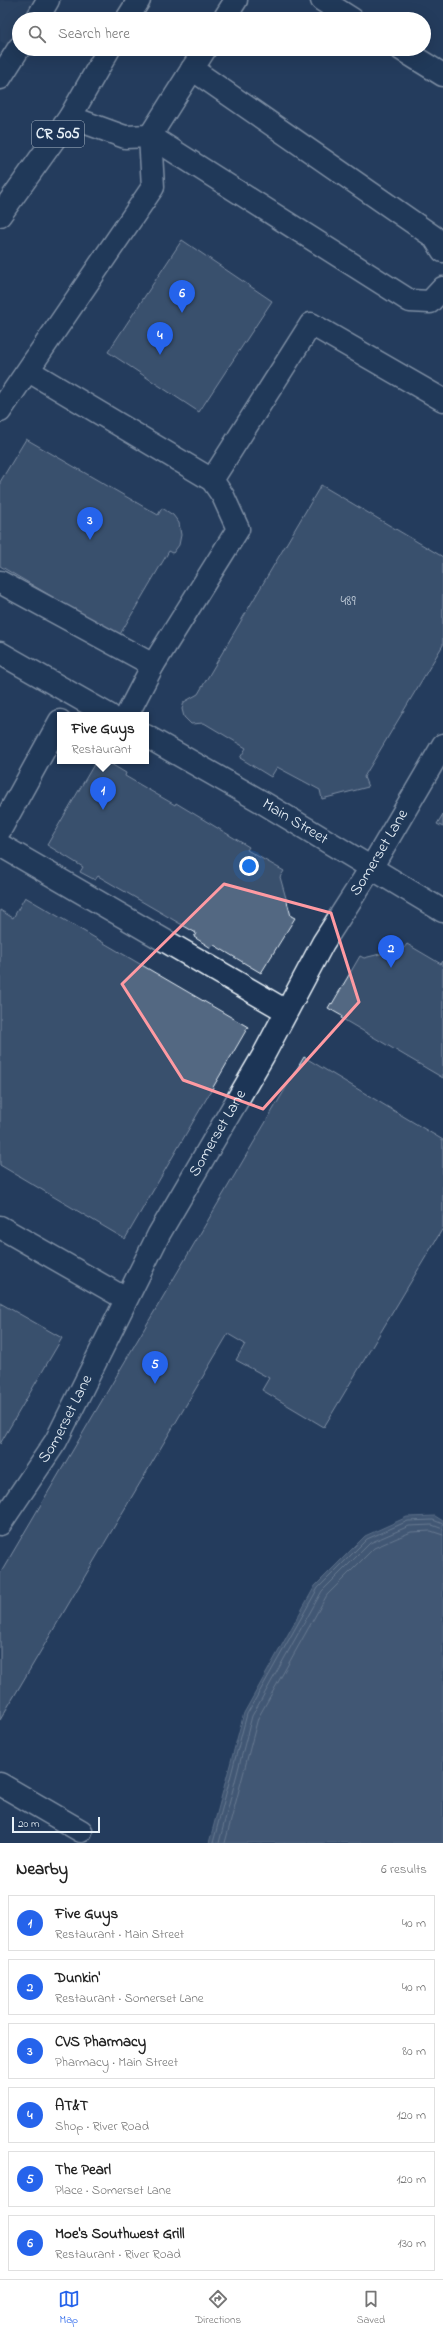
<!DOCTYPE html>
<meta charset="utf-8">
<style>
:root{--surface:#fff;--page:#f6f6f6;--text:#222;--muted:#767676;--line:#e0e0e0;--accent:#2563eb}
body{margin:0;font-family:"Indie Flower",sans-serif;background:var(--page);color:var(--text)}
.scale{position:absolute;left:12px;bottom:10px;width:88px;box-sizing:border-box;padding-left:4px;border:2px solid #e8f1f8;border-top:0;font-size:11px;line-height:14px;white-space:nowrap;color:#e8f1f8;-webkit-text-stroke:3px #1d3557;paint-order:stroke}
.you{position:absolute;left:249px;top:866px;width:14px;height:14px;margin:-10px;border:3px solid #fff;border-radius:50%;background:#1a73e8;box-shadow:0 0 0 6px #1a73e833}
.badge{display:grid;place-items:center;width:26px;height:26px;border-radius:50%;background:var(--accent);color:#fff;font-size:13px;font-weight:700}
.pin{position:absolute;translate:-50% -33px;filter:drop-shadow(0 1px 2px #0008)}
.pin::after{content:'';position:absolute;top:21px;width:14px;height:12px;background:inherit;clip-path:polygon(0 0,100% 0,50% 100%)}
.popup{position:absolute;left:57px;top:712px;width:92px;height:52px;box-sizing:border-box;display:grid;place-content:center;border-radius:0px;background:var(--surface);filter:drop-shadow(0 1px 3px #0005);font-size:13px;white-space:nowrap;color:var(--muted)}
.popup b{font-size:15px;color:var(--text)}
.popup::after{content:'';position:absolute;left:50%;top:100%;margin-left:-8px;border:8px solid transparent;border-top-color:var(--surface)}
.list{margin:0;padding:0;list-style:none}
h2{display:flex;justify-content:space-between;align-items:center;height:52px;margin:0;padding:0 16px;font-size:17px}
h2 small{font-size:13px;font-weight:400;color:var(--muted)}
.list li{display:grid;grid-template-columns:26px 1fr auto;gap:12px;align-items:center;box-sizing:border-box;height:56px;margin:0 8px 8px;padding:0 8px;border:1px solid var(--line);border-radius:0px}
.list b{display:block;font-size:15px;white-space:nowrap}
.list p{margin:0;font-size:13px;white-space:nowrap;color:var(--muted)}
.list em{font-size:13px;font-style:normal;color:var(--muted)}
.icon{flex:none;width:22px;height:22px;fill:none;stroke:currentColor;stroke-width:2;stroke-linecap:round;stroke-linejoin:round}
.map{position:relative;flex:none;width:443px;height:1843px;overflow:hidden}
.search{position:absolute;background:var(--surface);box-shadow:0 4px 16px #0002;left:12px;right:12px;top:12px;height:44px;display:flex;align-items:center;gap:10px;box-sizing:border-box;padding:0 14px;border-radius:22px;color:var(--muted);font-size:15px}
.sheet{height:436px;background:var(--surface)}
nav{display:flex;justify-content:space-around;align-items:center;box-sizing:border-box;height:56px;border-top:1px solid var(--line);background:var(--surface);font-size:11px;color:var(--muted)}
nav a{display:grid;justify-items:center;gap:2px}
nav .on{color:var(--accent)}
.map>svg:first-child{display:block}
.built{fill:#334a68}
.water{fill:#657890;stroke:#99a8ba}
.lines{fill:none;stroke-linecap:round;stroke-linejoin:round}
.shore{stroke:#b4c1ce;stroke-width:1}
.building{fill:#536782;stroke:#e8f1f8}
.minor-casing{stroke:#e8f1f8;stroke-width:25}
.major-casing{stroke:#e8f1f8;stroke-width:25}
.minor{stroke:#1d3557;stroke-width:22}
.major{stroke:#1d3557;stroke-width:22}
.marked{fill:none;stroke:#ff9aa2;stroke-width:3;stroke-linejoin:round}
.labels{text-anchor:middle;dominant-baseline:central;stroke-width:4;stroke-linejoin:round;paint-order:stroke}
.number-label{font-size:14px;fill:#c3ceda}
.shield{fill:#1d3557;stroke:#abb9c8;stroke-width:1}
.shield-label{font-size:15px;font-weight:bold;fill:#e8f1f8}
.street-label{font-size:16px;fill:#e8f1f8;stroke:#1d3557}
</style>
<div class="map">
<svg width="443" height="1843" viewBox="0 0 443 1843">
<rect width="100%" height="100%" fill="#253d5d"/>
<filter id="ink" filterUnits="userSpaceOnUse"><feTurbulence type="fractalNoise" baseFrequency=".025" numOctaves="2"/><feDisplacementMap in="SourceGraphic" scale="8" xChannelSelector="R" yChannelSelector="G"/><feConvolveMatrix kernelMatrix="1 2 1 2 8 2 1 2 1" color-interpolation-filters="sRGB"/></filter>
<g filter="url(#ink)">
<!-- built -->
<path class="built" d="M0,0H48L37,19H19L18,50L0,41Z"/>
<!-- water -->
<path class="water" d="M435,1516L443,1521V1843H209L244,1713L315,1586L365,1536L407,1517Z"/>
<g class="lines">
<!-- shore -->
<g class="shore">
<path d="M213,1843L247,1714L318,1588L367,1539L408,1521L433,1520L443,1524"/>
<path d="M219,1843L252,1716L322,1591L370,1543L409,1526L432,1525L443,1529"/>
<path d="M225,1843L258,1718L327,1595L374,1548L411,1532L431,1531L443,1535"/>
</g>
</g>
<!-- building -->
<g class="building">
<path d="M182,240L272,301L199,412L108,352Z"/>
<path d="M26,439L158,515L162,508L173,515L179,523L181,535L179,545L173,553L169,551L119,636L0,566V482Z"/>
<path d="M321,485L443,557V645L364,777L368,787L322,799L320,790L277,767L271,777L240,758L246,748L204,723L191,724L184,717L182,709L184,702L198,694Z"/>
<path d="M96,761H106L126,773L125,776L175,805L176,803L249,847L247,850L284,871L280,877L291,916L295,918L261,973L214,945L211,948L194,937L196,933L98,876L95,880L80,872L83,867L47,845Z"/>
<path d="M443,814V827L437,824Z"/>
<path d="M25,897L248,1027L125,1239L0,1165V910L13,918Z"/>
<path d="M407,944L441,964L443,961V1078L341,1018L342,1016L328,1008L331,1003L332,1004L360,956L364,958L404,948Z"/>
<path d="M304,1057L443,1140V1228L324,1427L262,1390L269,1378L236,1360L245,1344L228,1334L0,1720V1574Z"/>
<path d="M0,1303L62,1338L0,1444Z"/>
</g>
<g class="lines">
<!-- minor casing -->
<g class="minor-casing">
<g id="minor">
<path d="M322,0L352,19"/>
<path d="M224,19L236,0"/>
<path d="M401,49L443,75"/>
<path d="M192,69L434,237L443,251"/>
<path d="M70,117L125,137L150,136L410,301L430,302L443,288"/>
<path d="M29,371L212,480L223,496L238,529L153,665L127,715"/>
<path d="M0,411L153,187L150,136L205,49"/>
<path d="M212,480L311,324L443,400"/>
<path d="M0,582L153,665"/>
<path d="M0,653L109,715"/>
<path id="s1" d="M146,736L262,802L443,911"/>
<path d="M0,830L60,721"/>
<path d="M0,845L286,1011"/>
<path d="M0,1227L126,1299"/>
<path id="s2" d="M0,1524L56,1441L159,1234L263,1056L323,943L371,868L443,745"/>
<path d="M0,1784L81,1831"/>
</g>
</g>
<!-- major casing -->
<g class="major-casing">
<g id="major">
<path d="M37,19L48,0"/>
<path d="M127,19L139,0"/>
<path d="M0,78L19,48"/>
<path d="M0,215L70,117L109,49"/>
</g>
</g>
<!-- minor -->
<use href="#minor" class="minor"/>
<!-- major -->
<use href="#major" class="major"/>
</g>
</g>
<!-- marked area -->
<path d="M0 0H443V1843H0ZM224,884L331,913L359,1002L263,1109L183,1080L122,984Z" fill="#253d5d" fill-opacity=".55" fill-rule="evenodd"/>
<path class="marked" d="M224,884L331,913L359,1002L263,1109L183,1080L122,984Z"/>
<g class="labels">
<!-- number labels -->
<g class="number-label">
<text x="348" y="601">489</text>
</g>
<!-- shield labels -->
<rect class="shield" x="32" y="121" width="52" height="26" rx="3"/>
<g class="shield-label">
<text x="58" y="134">CR 505</text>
</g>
<!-- street labels -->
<g class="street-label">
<text stroke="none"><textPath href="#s1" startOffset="172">Main Street</textPath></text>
<text stroke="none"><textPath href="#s2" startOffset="772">Somerset Lane</textPath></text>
<text stroke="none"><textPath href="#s2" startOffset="448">Somerset Lane</textPath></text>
<text stroke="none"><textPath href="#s2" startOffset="124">Somerset Lane</textPath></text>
</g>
</g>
</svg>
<div class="scale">20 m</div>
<div class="you"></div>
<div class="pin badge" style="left:103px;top:810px">1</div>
<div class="popup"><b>Five Guys</b>Restaurant</div>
<div class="pin badge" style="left:391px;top:968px">2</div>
<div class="pin badge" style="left:90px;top:540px">3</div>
<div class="pin badge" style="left:160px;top:355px">4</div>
<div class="pin badge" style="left:155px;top:1384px">5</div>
<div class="pin badge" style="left:182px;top:313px">6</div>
<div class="search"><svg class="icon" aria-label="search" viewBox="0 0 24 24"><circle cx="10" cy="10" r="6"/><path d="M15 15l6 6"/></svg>Search here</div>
</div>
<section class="sheet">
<h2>Nearby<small>6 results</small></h2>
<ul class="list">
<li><span class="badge">1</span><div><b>Five Guys</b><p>Restaurant · Main Street</p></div><em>40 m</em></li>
<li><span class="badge">2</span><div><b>Dunkin'</b><p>Restaurant · Somerset Lane</p></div><em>40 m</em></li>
<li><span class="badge">3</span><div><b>CVS Pharmacy</b><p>Pharmacy · Main Street</p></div><em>80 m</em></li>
<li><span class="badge">4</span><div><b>AT&amp;T</b><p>Shop · River Road</p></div><em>120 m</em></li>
<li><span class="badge">5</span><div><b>The Pearl</b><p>Place · Somerset Lane</p></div><em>120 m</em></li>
<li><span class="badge">6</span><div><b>Moe's Southwest Grill</b><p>Restaurant · River Road</p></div><em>130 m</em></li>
</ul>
</section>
<nav>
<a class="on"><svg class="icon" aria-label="map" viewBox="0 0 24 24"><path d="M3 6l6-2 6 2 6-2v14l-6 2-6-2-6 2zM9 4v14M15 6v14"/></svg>Map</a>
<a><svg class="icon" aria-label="directions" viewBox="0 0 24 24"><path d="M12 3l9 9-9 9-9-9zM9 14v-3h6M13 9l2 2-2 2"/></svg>Directions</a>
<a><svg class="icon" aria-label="saved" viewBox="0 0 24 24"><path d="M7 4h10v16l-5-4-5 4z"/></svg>Saved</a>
</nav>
